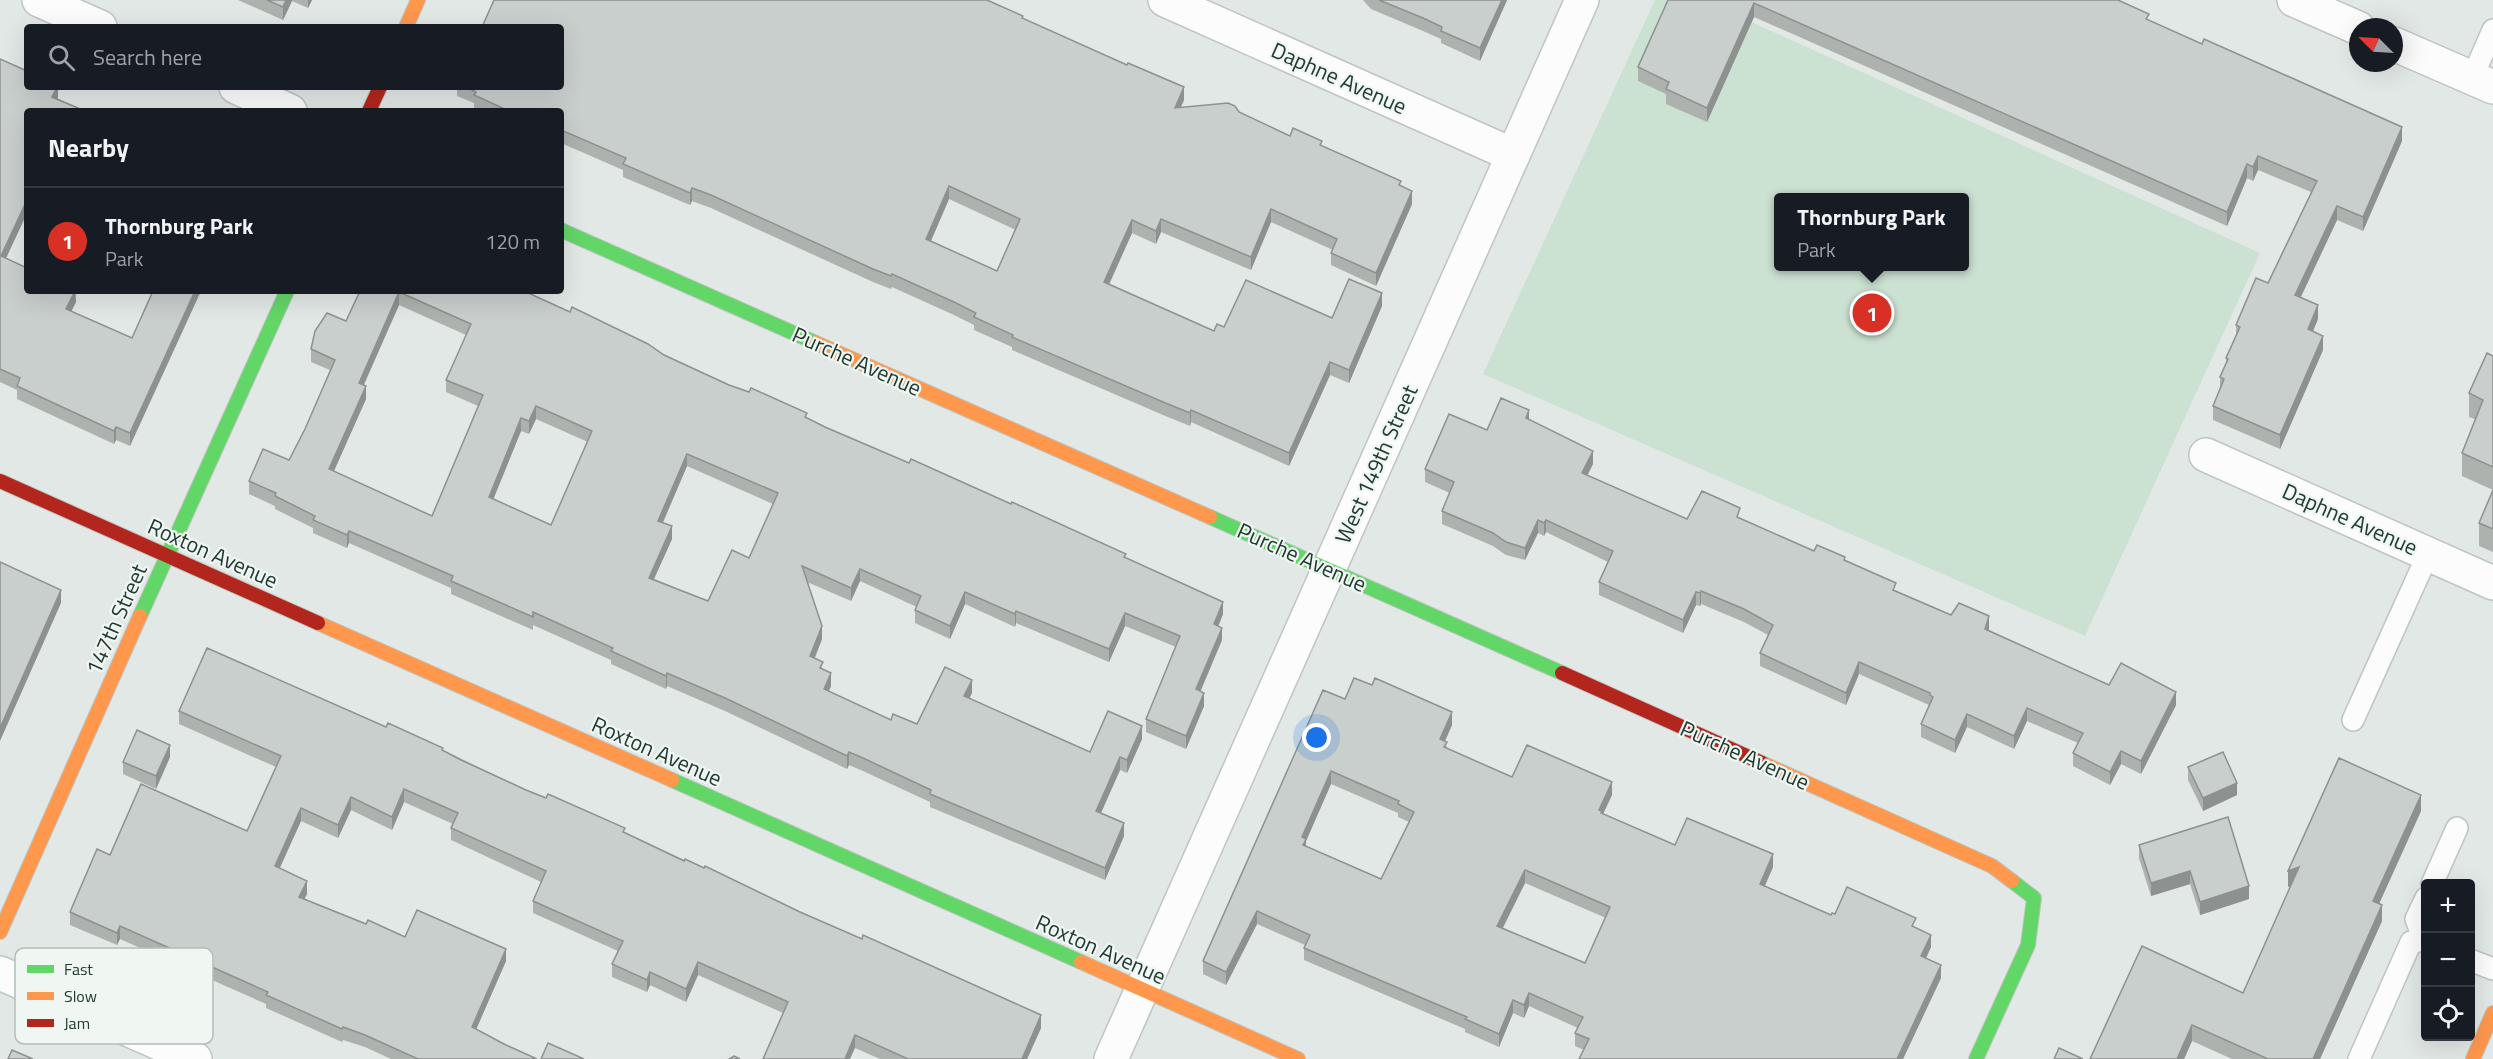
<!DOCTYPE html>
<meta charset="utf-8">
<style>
:root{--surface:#171b24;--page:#20242c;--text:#f1f3f6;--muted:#9ea1a6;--line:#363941;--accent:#d93025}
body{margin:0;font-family:"Titillium Web",sans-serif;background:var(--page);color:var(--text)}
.controls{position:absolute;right:18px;bottom:18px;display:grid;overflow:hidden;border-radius:6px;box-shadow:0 6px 24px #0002}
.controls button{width:54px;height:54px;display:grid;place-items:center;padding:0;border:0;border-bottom:2px solid var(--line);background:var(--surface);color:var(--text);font:30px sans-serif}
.compass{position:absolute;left:2349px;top:18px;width:54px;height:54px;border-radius:50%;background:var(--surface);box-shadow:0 6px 24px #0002;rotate:294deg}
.you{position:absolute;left:1317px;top:738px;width:21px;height:21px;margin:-15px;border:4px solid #fff;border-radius:50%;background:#1a73e8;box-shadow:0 0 0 9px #1a73e833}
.badge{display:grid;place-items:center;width:39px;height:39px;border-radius:50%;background:var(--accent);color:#fff;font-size:20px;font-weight:700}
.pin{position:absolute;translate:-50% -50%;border:3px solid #fff;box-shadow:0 2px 6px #0006}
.popup{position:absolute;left:1774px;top:193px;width:195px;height:78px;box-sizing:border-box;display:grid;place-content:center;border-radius:6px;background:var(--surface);filter:drop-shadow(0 2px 4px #0005);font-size:20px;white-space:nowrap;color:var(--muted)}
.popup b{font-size:22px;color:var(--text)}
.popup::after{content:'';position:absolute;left:50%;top:100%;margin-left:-12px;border:12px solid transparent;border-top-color:var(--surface)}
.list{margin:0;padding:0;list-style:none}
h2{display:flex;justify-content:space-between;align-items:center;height:78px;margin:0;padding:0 24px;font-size:26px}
h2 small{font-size:20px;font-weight:400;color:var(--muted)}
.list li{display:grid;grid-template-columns:39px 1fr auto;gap:18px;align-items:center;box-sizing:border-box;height:108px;padding:0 24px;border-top:2px solid var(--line)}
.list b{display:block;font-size:22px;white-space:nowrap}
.list p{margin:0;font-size:20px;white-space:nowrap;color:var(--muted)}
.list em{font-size:20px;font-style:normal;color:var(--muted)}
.icon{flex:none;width:33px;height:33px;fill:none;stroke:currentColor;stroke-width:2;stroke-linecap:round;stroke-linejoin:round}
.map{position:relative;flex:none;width:2493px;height:1059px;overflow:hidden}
.search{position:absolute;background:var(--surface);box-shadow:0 6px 24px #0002;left:24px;top:24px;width:540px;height:66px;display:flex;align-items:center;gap:15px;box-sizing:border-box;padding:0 21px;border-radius:6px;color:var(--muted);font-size:22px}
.panel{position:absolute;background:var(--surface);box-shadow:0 6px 24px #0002;left:24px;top:108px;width:540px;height:186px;border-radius:6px}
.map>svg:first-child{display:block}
.green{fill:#cbe1d1;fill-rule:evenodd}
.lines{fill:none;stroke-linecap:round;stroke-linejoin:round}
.lane-casing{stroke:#bfc5c2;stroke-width:24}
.street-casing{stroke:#bfc5c2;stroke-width:36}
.fast-casing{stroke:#bec5c2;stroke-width:16}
.slow-casing{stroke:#bec5c2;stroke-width:16}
.jam-casing{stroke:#bec5c2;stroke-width:16}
.lane{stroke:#fbfcfb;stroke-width:21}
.street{stroke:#fbfcfb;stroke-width:33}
.fast{stroke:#63d668;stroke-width:14}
.slow{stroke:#ff974d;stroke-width:14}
.jam{stroke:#b3261e;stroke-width:14}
.wall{fill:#adb2af;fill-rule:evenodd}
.shaded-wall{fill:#8d918f}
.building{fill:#c9cfcc;stroke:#8d918f;stroke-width:1.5;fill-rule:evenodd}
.labels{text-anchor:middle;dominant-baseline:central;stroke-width:4.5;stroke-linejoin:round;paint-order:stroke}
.street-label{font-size:22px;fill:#213a32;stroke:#f0f7f3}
.key{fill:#f0f7f3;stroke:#b2beb9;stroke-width:1.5}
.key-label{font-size:16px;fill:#213a32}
</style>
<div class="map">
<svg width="2493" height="1059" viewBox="0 0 2493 1059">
<rect width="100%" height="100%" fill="#e2e8e5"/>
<!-- green -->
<path class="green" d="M1655,0H1703L2260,253L2085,636L1483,374ZM1779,198H1965V266H1779Z"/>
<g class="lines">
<!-- lane casing -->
<g class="lane-casing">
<g id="lane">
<path d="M2472,78L2493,30"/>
<path d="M2353,720L2428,554"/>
<path d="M2432,884L2457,828"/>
<path d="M2424,940L2416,919L2426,898"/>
<path d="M2470,960L2493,969"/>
<path d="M2359,1059L2411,942L2426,940"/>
</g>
</g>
<!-- street casing -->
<g class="street-casing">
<g id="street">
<path d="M39,0L100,27"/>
<path d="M1165,0L1513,155"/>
<path d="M2294,0L2358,28"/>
<path d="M2394,44L2493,87"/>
<path d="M236,87L290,111"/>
<path d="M2206,455L2493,583"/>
<path d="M0,973L195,1059"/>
<path d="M1111,1059L1582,0"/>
</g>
</g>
<!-- fast casing -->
<g class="fast-casing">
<g id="fast">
<path d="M561,230L816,343"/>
<path d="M1210,517L1562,673"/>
<path d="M140,616L287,291"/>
<path d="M672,780L1081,962"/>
<path d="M1976,1059L2028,945L2034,898L2012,881"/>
</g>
</g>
<!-- slow casing -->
<g class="slow-casing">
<g id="slow">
<path d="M406,27L418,0"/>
<path d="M816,343L1210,517"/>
<path d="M318,623L672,780"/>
<path d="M1762,763L1992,866L2012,881"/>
<path d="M0,932L140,616"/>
<path d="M1081,962L1298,1059"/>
<path d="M2473,1059L2493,1013"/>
</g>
</g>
<!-- jam casing -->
<g class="jam-casing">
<g id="jam">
<path d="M369,111L380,87"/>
<path d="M0,481L318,623"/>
<path d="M1562,673L1762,763"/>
</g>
</g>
<!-- lane -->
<use href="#lane" class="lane"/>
<!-- street -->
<use href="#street" class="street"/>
<!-- fast -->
<use href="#fast" class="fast"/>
<!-- slow -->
<use href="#slow" class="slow"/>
<!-- jam -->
<use href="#jam" class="jam"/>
</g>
<!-- wall -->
<g class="wall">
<path d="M238,0H312L308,8L292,1L283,20Z"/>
<path d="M1363,0H1507L1480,61L1441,43V39L1423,31L1371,9Z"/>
<path d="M1668,0H2118L2149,21L2402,141L2363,231L2337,220L2301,297L2318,319L2313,331L2323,350L2280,449L2213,420V406L2220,390V377L2226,363V358L2236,335V325L2268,283L2311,192L2258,170L2253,181L2247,178L2227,226L1754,17L1707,122L1666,104V94L1638,81V67Z"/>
<path d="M1023,19L1184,100L1181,107L1239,112L1290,136L1322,146L1401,186L1412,204L1376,286L1331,265V253L1333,250L1271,222L1251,270L1161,232L1156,244L1132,233L1109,285L1214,331L1224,327L1332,318L1382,306L1349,383L1330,375L1289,466L1191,422L1190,426L1163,415L1012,350V347L974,330V325L954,315L892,287L891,289L873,282L711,208L692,201L690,205L623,177V170L561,143V111H481L474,108V103L457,96V87H561ZM949,199L1016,230L997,271L931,241Z"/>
<path d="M0,59L58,87V97L27,111V213L6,258L76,291V302L71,311L132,338L130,446L116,440L114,444L17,399V390L0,382Z"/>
<path d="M360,291H524L729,385L807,418L825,427L1126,558L1223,614L1218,626L1222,640L1200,691L1204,706L1186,749L1146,732V719L1176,647L1125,626L1109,662L1016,623L1015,627L965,604L950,639L915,623V610L917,607L860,581L851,601L807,582L822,639L815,658L823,669L831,686L829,691L891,720L917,724L972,693L969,698L1090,752L1142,739L1127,773L1120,770L1101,813L1124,836L1105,880L930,807V802L863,771L849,765L847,769L725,711L667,686L666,689L611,664V660L533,625V630L451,594V588L349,543L347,548L313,533V528L275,509V506L249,494V481L289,460L305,429L330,370L311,362V349L346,321ZM399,305L466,335L446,380V392L478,406L432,516L334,471L366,399L364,385ZM536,419L588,442L551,525L493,499L521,431L529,434ZM687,466L773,504L749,558L708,601L654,579L672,539L663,523Z"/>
<path d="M2493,356V490L2462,476V453L2475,419L2469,417V393Z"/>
<path d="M1529,420L1593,464L1587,475L1687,519L1740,518L1814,551L1845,561L1896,591L1951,615L1988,630L2109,685L2176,705L2141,774L2121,764L2110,785L2073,766V753L2078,743L2027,721L2014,749L1967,727L1955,753L1921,737V724L1929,705L1859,674L1846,705L1760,666V653L1768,635L1744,622L1701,604L1700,606L1696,605L1683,633L1599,595V582L1608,562L1546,532L1544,536L1538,533L1525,560L1506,555L1493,546L1442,524V511L1450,493L1425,482V469Z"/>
<path d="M2493,491V552L2479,546V523Z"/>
<path d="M1345,699L1452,725L1445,741L1447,748L1512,777L1612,795L1603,814L1675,845L1773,867L1765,886L1831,915L1835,914L1916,928L1931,947L1926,958L1941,978L1903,1059H1579L1584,1050L1575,1046V1033L1578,1028L1529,1006L1524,1018L1513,1013L1499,1047L1465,1032V1029L1304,960V948L1305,945L1257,924L1226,985L1203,974V961ZM1331,784L1398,813V817L1409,822L1381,879L1306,846V841ZM1525,883L1606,918L1585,963L1503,928Z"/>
<path d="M179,711L386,727L443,750L526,790L625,832L1041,1028L1027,1059H880L855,1048L783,1013L698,975L686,1002L650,985L647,992L612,977V964L618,951L533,913V901L541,882L451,840V828L453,824L404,802L392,830L351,810L338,838L301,821L280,868L307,894L304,899L366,924L405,937L506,961L476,1029L504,1044L537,1059H391L365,1047L343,1040L342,1042L266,1008V1004L120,939L117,945L70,925V912L110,855L247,831L276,767L179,724Z"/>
<path d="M170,757L156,789L123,774V762Z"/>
<path d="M2188,767L2237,795L2203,811L2188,780Z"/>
<path d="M2421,811L2379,904L2382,921L2320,1059H2232L2192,1041L2184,1059H2090L2243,993L2291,886L2288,887Z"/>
<path d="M2139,845L2249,899L2200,915L2190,884L2151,896L2139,858Z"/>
</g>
<!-- shaded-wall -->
<g class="shaded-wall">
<path d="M286,0H292V1L283,20V7Z"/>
<path d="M308,0H312L308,8Z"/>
<path d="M1502,0H1507L1480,61V48Z"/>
<path d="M1754,3V17L1707,122V108Z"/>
<path d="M57,87H58V97L52,110V97Z"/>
<path d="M1184,87V100L1175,120V108Z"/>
<path d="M2402,127V141L2363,231V217Z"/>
<path d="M2258,156V170L2253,181V167Z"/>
<path d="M2247,164V178L2227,226V212Z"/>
<path d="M949,186V199L926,252V239Z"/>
<path d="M692,188V201L690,205V193Z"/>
<path d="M1412,191V204L1376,286V273Z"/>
<path d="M27,200V213L1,269V256Z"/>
<path d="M2337,206V220L2295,309V295Z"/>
<path d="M1271,209V222L1251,270V257Z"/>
<path d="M1161,219V232L1156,244V231Z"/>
<path d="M1132,220V233L1104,295V282Z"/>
<path d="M75,291L76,302L66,322V309Z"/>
<path d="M195,291H201L130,446V433Z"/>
<path d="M399,292V305L359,395V383Z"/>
<path d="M1382,293V306L1349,383V370Z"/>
<path d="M2318,305V319L2308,343V329Z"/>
<path d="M2323,336V350L2280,449V435Z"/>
<path d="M1330,362V375L1289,466V453Z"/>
<path d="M366,386V399L329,482V469Z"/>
<path d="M536,406V419L529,434V421Z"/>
<path d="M1191,410V422L1190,426V413Z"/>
<path d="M1529,410V423L1526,418Z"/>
<path d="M521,418V431L489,510V497Z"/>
<path d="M116,427V440L114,444V431Z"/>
<path d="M1593,451V464L1582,486V473Z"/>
<path d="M687,454V466L658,533V521Z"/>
<path d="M1538,520V533L1525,560V548Z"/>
<path d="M1546,520V532L1544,536V523Z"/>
<path d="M672,526V539L649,590V578Z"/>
<path d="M349,531V543L347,548V535Z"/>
<path d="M860,569V581L851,601V588Z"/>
<path d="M61,590V603L0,741V728Z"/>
<path d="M1701,591V604L1700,606V593Z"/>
<path d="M965,592V604L950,639V626Z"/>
<path d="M1696,592V605L1683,633V620Z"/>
<path d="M1223,602V614L1214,637V624Z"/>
<path d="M1016,611V623L1015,627V614Z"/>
<path d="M1125,613V626L1109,662V649Z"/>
<path d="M1989,616V629L1985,642V629Z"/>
<path d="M822,626V639L810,669V656Z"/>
<path d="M1222,628V640L1196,702V689Z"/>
<path d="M1859,662V674L1846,705V693Z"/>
<path d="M667,673V686L666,689V676Z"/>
<path d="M831,673V686L824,702V689Z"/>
<path d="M972,680V693L964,709V696Z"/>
<path d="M2176,692V705L2141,774V761Z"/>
<path d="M1204,693V706L1186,749V736Z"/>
<path d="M2027,708V721L2014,749V736Z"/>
<path d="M1452,712V725L1440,752V739Z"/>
<path d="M1967,714V727L1955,753V740Z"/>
<path d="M1142,726V739L1127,773V760Z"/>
<path d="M170,745V757L156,789V776Z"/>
<path d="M2121,751V764L2110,785V772Z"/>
<path d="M849,752V765L847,769V756Z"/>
<path d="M1120,757V770L1096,824V811Z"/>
<path d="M1331,771V784L1306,841V852L1302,837Z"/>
<path d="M1612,782V795L1602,816L1599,810Z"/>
<path d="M2237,783V795L2203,811V798Z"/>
<path d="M404,789V802L392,830V817Z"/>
<path d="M2421,795V811L2373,917V901Z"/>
<path d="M351,797V810L338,838V825Z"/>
<path d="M301,808V821L275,878V866Z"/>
<path d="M1124,823V836L1105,880V868Z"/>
<path d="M1773,854V867L1760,896V884Z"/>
<path d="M2299,867V883L2288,887V871Z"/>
<path d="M1525,870V883L1497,939V926Z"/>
<path d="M2190,871V884L2151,896V883Z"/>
<path d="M307,881V894L299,910V897Z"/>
<path d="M2249,886V899L2200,915V902Z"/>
<path d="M2382,905V921L2320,1059H2313Z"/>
<path d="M1257,911V924L1226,985V972Z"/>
<path d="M120,926V939L117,945V933Z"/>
<path d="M1931,935V947L1921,969V956Z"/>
<path d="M506,949V961L472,1039V1027Z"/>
<path d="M698,962V975L686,1002V989Z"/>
<path d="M1941,965V978L1903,1059H1897Z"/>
<path d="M650,972V985L647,992V980Z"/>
<path d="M1529,993V1006L1524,1018V1005Z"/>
<path d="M1513,1000V1013L1499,1047V1034Z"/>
<path d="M1041,1015V1028L1027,1059H1022Z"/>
<path d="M2192,1025V1041L2184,1059H2177Z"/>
<path d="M855,1035V1048L850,1059H845Z"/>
</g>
<!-- building -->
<g class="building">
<path d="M267,0H286L283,7Z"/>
<path d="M494,0H987L1023,16L1022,18L1127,65L1128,63L1184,87L1175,108L1228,103L1235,106L1239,112L1290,136L1293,128L1322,141L1320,145L1401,181L1399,185L1412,191L1376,273L1331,253L1337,239L1271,209L1251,257L1161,219L1156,231L1132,220L1104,282L1214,331L1217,324L1224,327L1246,280L1332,318L1349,279L1382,293L1349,370L1330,362L1289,453L1191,410L1190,413L1163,402L1012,337L1013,335L974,317L976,313L954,302L892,274L891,276L873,269L711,195L692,188L690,193L623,164L626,158L561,130V111H509L474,95L476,92L466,87H561V27H482ZM949,186L1020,219L997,271L926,239Z"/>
<path d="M1379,0H1502L1480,48L1441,31L1442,27L1423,18Z"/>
<path d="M1668,0H2118L2149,14L2146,19L2202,44L2204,39L2402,127L2363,217L2337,206L2295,295L2318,305L2308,329L2323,336L2280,435L2213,406L2224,379L2220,377L2228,359L2226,358L2240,327L2236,325L2256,278L2268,283L2317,181L2258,156L2253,167L2247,164L2227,212L1754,3L1707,108L1666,89L1669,82L1638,67Z"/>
<path d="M0,59L27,71V87H57L52,97L85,111H27V200L1,256L27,268V291H75L66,309L132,338L153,291H195L130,433L116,427L114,431L17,386L20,378L0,369Z"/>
<path d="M360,291H524L570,312L572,307L648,344L664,355L729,385L749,392L751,388L807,413L805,417L825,427L909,463L911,459L1011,504L1012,502L1126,554L1124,557L1223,602L1214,624L1222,628L1196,689L1204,693L1186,736L1146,719L1180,636L1125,613L1109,649L1016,611L1015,614L965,592L950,626L915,610L921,596L860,569L851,588L802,566L822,626L810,656L823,662L820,668L831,673L824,689L891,720L893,714L917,724L945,667L972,680L964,696L1090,752L1108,711L1142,726L1127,760L1120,757L1096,811L1124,823L1105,868L930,794L931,790L863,758L849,752L847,756L725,698L667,673L666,676L611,651L613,648L533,612V617L451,581L453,576L349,531L347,535L313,520L315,516L275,496L276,493L249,481L263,449L289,460L305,429L335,360L311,349L315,331L327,313L346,321ZM399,292L471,324L446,380L483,395L432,516L329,469L366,386L359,383ZM536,406L592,431L551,525L489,497L521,418L529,421ZM687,454L778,493L749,558L732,550L708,601L649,578L672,526L658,521Z"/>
<path d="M2487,353L2493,356V467L2462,453L2483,400L2469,393Z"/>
<path d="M1501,398L1529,410L1526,418L1593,451L1582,473L1687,519L1702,491L1740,508L1737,517L1814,551L1817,545L1845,557L1844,560L1896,583L1893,590L1951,615L1959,603L1989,616L1985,629L2109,685L2121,663L2176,692L2141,761L2121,751L2110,772L2073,753L2083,733L2027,708L2014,736L1967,714L1955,740L1921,724L1933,697L1930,695V693L1859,662L1846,693L1760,653L1773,625L1744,609L1701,591L1700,593L1696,592L1683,620L1599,582L1613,551L1546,520L1544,523L1538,520L1525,548L1506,542L1493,533L1442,511L1454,482L1425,469L1449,414L1487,430Z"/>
<path d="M2493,490V529L2479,523Z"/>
<path d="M0,562L61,590L0,728Z"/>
<path d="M207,648L386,727L388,723L443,748L442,750L461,760L526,790L546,798L548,794L625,828L623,832L684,861L685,859L704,868L705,866L800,912L862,939L863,935L1041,1015L1022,1059H908L855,1035L845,1059H763L788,1002L698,962L686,989L650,972L647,980L612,964L623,941L533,901L546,871L451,828L458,813L404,789L392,817L351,797L338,825L301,808L275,866L307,881L299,897L366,924L368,920L405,937L417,910L506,949L472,1027L504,1044L537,1059H418L365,1035L343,1027L342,1029L266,995L268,992L120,926L117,933L70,912L97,849L110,855L141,784L247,831L281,756L179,711Z"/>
<path d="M1354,678L1372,685L1375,678L1452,712L1440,739L1447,742L1444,747L1512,777L1527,745L1612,782L1599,810L1602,811L1601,813L1675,845L1687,818L1773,854L1760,884L1831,915L1832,913L1835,914L1847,887L1916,918L1912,926L1931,935L1921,956L1941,965L1897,1059H1579L1589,1039L1575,1033L1583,1017L1529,993L1524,1005L1513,1000L1499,1034L1465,1019L1467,1017L1304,948L1310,935L1257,911L1226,972L1203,961L1323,690L1345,699ZM1331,771L1399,801L1398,804L1414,812L1381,879L1303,845L1306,839L1302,837ZM1525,870L1610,907L1585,963L1497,926Z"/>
<path d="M137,730L170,745L156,776L123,762Z"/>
<path d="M2223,752L2237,783L2203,798L2188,767Z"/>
<path d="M2339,758L2421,795L2373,901L2382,905L2313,1059H2268L2192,1025L2177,1059H2090L2142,946L2243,993L2299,867L2288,871Z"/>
<path d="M2228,817L2249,886L2200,902L2190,871L2151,883L2139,845Z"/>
<path d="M548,1043L584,1059H541Z"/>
<path d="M2059,1048L2083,1059H2054Z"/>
<path d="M12,1050L33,1059H8Z"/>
<path d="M734,1056L740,1059H729Z"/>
</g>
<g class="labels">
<!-- street labels -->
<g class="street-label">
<text transform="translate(1339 78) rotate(24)">Daphne Avenue</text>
<text transform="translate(857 361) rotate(24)">Purche Avenue</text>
<text transform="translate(1376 464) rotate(-66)">West 149th Street</text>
<text transform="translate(2350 519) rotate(24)">Daphne Avenue</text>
<text transform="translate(213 553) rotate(24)">Roxton Avenue</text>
<text transform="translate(1302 557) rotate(24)">Purche Avenue</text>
<text transform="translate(116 619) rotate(-66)">147th Street</text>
<text transform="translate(657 751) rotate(24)">Roxton Avenue</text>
<text transform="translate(1745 755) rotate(24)">Purche Avenue</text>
<text transform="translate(1101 949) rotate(24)">Roxton Avenue</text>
</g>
</g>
<!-- legend -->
<rect x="15" y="948" width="198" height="96" rx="9" class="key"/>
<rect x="27" y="965" width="27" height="8" fill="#63d668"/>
<rect x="27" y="992" width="27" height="8" fill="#ff974d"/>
<rect x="27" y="1019" width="27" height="8" fill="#b3261e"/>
<g class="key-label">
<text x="64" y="975">Fast</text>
<text x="64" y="1002">Slow</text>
<text x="64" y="1029">Jam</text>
</g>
</svg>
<div class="controls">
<button>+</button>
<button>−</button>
<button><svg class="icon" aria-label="locate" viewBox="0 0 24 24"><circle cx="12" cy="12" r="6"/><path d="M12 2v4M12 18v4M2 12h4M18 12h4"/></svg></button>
</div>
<svg class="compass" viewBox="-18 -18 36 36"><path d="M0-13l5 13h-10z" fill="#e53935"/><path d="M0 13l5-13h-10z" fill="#9ea1a6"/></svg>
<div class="you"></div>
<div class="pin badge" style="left:1872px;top:313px">1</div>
<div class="popup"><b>Thornburg Park</b>Park</div>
<div class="search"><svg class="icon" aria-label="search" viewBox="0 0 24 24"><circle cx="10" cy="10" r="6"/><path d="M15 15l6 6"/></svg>Search here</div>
<section class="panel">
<h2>Nearby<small></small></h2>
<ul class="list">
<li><span class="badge">1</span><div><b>Thornburg Park</b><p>Park</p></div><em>120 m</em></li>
</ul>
</section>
</div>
